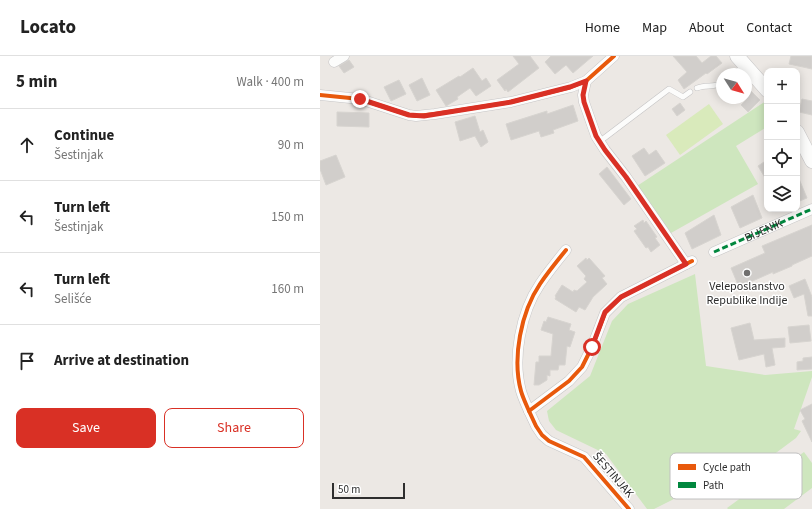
<!DOCTYPE html>
<meta charset="utf-8">
<style>
:root{--surface:#fff;--page:#f2f2f2;--text:#222;--muted:#767676;--line:#e0e0e0;--accent:#d93025}
body{margin:0;font-family:"Source Sans 3",sans-serif;background:var(--page);color:var(--text)}
.controls{position:absolute;right:12px;top:12px;display:grid;overflow:hidden;border-radius:8px;box-shadow:0 2px 10px #0003}
.controls button{width:36px;height:36px;display:grid;place-items:center;padding:0;border:0;border-bottom:1px solid var(--line);background:var(--surface);color:var(--text);font:20px sans-serif}
.compass{position:absolute;left:396px;top:12px;width:36px;height:36px;border-radius:50%;background:var(--surface);box-shadow:0 2px 10px #0003;rotate:127deg}
.scale{position:absolute;left:12px;bottom:10px;width:73px;box-sizing:border-box;padding-left:4px;border:2px solid #2e2e2e;border-top:0;font-size:11px;line-height:14px;white-space:nowrap;color:#2e2e2e;-webkit-text-stroke:3px #fff;paint-order:stroke}
.stop{position:absolute;width:12px;height:12px;margin:-9px;border:3px solid #d93025;border-radius:50%;background:#fff}
.stop.end{background:#d93025;border-color:#fff;box-shadow:0 1px 4px #0008}
.list{margin:0;padding:0;list-style:none}
h2{display:flex;justify-content:space-between;align-items:center;height:52px;margin:0;padding:0 16px;font-size:17px}
h2 small{font-size:13px;font-weight:400;color:var(--muted)}
.list li{display:grid;grid-template-columns:26px 1fr auto;gap:12px;align-items:center;box-sizing:border-box;height:72px;padding:0 16px;border-top:1px solid var(--line)}
.list b{display:block;font-size:15px;white-space:nowrap}
.list p{margin:0;font-size:13px;white-space:nowrap;color:var(--muted)}
.list em{font-size:13px;font-style:normal;color:var(--muted)}
.actions{display:flex;gap:8px;padding:12px 16px}
.actions a{flex:1;padding:9px 0;border:1px solid var(--accent);border-radius:8px;text-align:center;font-size:14px;color:var(--accent)}
.actions .main{background:var(--accent);color:#fff}
.icon{flex:none;width:22px;height:22px;fill:none;stroke:currentColor;stroke-width:2;stroke-linecap:round;stroke-linejoin:round}
.map{position:relative;flex:none;width:492px;height:453px;overflow:hidden}
header{display:flex;align-items:center;gap:24px;box-sizing:border-box;height:56px;padding:0 20px;background:var(--surface);border-bottom:1px solid var(--line)}
header strong{font-size:19px}
nav{display:flex;gap:22px;margin-inline-start:auto;font-size:14px}
main{display:flex}
aside{flex:1;background:var(--surface)}
.map>svg:first-child{display:block}
.green{fill:#cee6be}
.pitch{fill:#d9eabb}
.building{fill:#d1cecb;stroke:#d7d4d0}
.lines{fill:none;stroke-linecap:round;stroke-linejoin:round}
.lane-casing{stroke:#c5c4c5;stroke-width:6}
.street-casing{stroke:#c5c4c5;stroke-width:11}
.secondary-casing{stroke:#c5c4c5;stroke-width:15}
.lane{stroke:#fcfcfb;stroke-width:5}
.street{stroke:#fcfcfb;stroke-width:10}
.secondary{stroke:#fcfcfb;stroke-width:14}
.quiet{stroke:#00873e;stroke-width:3;stroke-dasharray:6 3;stroke-linecap:butt}
.cycleway-casing{stroke:#fff;stroke-width:6}
.cycleway{stroke:#e8590c;stroke-width:4}
.route{stroke:#d93025;stroke-width:5}
.poi-dot{fill:#706f6e;stroke:#fff;stroke-width:1.5}
.labels{text-anchor:middle;dominant-baseline:central;stroke-width:3;stroke-linejoin:round;paint-order:stroke}
.street-label{font-size:12px;fill:#2e2e2e;stroke:#fff}
.poi-label{font-size:12px;fill:#2e2e2e;stroke:#fff}
.key{fill:#fff;stroke:#c0c0c0;stroke-width:1}
.key-label{font-size:11px;fill:#2e2e2e}
</style>
<header>
<strong>Locato</strong>
<nav><a>Home</a><a>Map</a><a>About</a><a>Contact</a></nav>
</header>
<main>
<aside>
<h2>5 min<small>Walk · 400 m</small></h2>
<ul class="list">
<li><svg class="icon" aria-label="ahead" viewBox="0 0 24 24"><path d="M12 20V5M6 11l6-6 6 6"/></svg><div><b>Continue</b><p>Šestinjak</p></div><em>90 m</em></li>
<li><svg class="icon" aria-label="left" viewBox="0 0 24 24"><path d="M17 20v-9H6M10 6l-5 5 5 5"/></svg><div><b>Turn left</b><p>Šestinjak</p></div><em>150 m</em></li>
<li><svg class="icon" aria-label="left" viewBox="0 0 24 24"><path d="M17 20v-9H6M10 6l-5 5 5 5"/></svg><div><b>Turn left</b><p>Selišće</p></div><em>160 m</em></li>
<li><svg class="icon" aria-label="arrive" viewBox="0 0 24 24"><path d="M6 21V4h12l-3 4 3 4H6"/></svg><div><b>Arrive at destination</b></div></li>
</ul>
<div class="actions"><a class="main">Save</a><a>Share</a></div>
</aside>
<div class="map">
<svg width="492" height="453" viewBox="0 0 492 453">
<rect width="100%" height="100%" fill="#ece8e4"/>
<!-- green -->
<g class="green">
<path d="M446,45L447,71L416,90L438,128L351,177L317,130Z"/>
<path d="M375,218L386,310L445,319L492,315V321L474,373L481,375L476,382L433,414L389,440L370,435L334,453H327L286,398L236,374L229,365L227,355L270,320L292,265L308,248Z"/>
<path d="M484,396L492,407V432L464,453H408L407,452Z"/>
</g>
<!-- pitch -->
<path class="pitch" d="M389,48L403,68L360,99L346,79Z"/>
<!-- building -->
<g class="building">
<path d="M193,0H210L219,12L188,36L186,33L185,35L177,24L199,8Z"/>
<path d="M231,0H273L253,17L246,9L235,18L225,6Z"/>
<path d="M353,0H376L382,7L391,0H396L402,7L387,18L386,17L364,33L358,24L367,16Z"/>
<path d="M471,0H492V13L469,8Z"/>
<path d="M29,4L34,11L24,17L19,10Z"/>
<path d="M153,12L162,25L166,22L171,30L156,40L150,32L137,41L138,43L126,50L116,34L139,20L140,21Z"/>
<path d="M102,22L110,39L97,45L89,29Z"/>
<path d="M79,24L86,38L71,45L64,31Z"/>
<path d="M426,30L440,44L428,56L421,49L426,44Z"/>
<path d="M482,43L492,45V59L479,56Z"/>
<path d="M360,47L365,54L357,60L352,53Z"/>
<path d="M253,49L258,65L233,74L234,77L221,81L219,75L191,84L186,68L227,55V58Z"/>
<path d="M17,56L49,57V71L17,70Z"/>
<path d="M155,60L160,76L163,74L168,86L161,91L155,80L140,85L135,66Z"/>
<path d="M324,92L329,99L336,94L345,107L325,120L312,100Z"/>
<path d="M16,99L25,121L6,129L0,113V105Z"/>
<path d="M447,104V125L438,110Z"/>
<path d="M287,111L311,143L304,149L279,118Z"/>
<path d="M477,118L487,142L477,146Z"/>
<path d="M433,139L442,162L420,172L411,151Z"/>
<path d="M394,159L401,179L372,193L365,177Z"/>
<path d="M323,164L324,167L326,165L337,181L335,182L340,189L331,196L328,191L326,192L314,175L317,173L314,170Z"/>
<path d="M492,169V200L472,209V210L453,218V216L419,231L411,212L445,197L442,190Z"/>
<path d="M266,202L267,204L269,202L285,220L282,222L287,228L273,241L265,254L259,251L256,256L235,243L236,241L235,240L242,229L253,236L254,234L257,235L267,226L264,223L266,220L257,210Z"/>
<path d="M485,223L492,241V260H488L484,238L474,242L469,230Z"/>
<path d="M228,261L251,268L249,274L255,276L250,291L247,290L245,309H239L238,314H230V320L227,319V324L219,329H214L216,306H219V300H231L233,278L221,274L224,265L226,266Z"/>
<path d="M430,267L434,284L465,282V291L452,292L455,309L446,311L444,298L419,304L411,272Z"/>
<path d="M489,269L491,285L470,287L468,271Z"/>
<path d="M492,301V313L477,314V306L483,305V302Z"/>
<path d="M492,348V386L482,365L485,363L480,354Z"/>
</g>
<g class="lines">
<!-- lane casing -->
<g class="lane-casing">
<g id="lane">
<path d="M414,18L424,10"/>
<path d="M377,32C386,28 394,32 402,27"/>
<path d="M279,86L349,33L363,41L370,36"/>
</g>
</g>
<!-- street casing -->
<g class="street-casing">
<g id="street">
<path d="M14,6L24,0"/>
<path d="M266,25L263,39L264,46L276,80L285,94L306,121L366,208"/>
<path d="M0,39L40,43L89,59L96,60L115,58L191,46L251,31L266,25L294,0"/>
<path d="M246,194C237,205 228,216 220,228C201,256 192,302 201,335C203,342 206,348 209,355L249,325L262,311L272,291L285,257L301,241L372,205"/>
<path id="s1" d="M394,196L492,153"/>
<path d="M209,355L216,370L222,379L229,385L264,401L309,453"/>
</g>
</g>
<!-- secondary casing -->
<g class="secondary-casing">
<g id="secondary">
<path d="M417,0L447,34"/>
<path d="M477,76L492,105"/>
</g>
</g>
<!-- lane -->
<use href="#lane" class="lane"/>
<!-- street -->
<use href="#street" class="street"/>
<!-- secondary -->
<use href="#secondary" class="secondary"/>
<!-- quiet -->
<path class="quiet" d="M394,196L492,153"/>
<!-- cycleway casing -->
<g class="cycleway-casing">
<g id="cycleway">
<path d="M0,39L40,43L89,59L96,60L115,58L191,46L251,31L266,25L294,0"/>
<path d="M246,194C237,205 228,216 220,228C201,256 192,302 201,335C203,342 206,348 209,355L249,325L262,311L272,291L285,257L301,241L372,205"/>
<path d="M209,355L216,370L222,379L229,385L264,401L309,453"/>
</g>
</g>
<!-- cycleway -->
<use href="#cycleway" class="cycleway"/>
</g>
<g class="lines">
<!-- route -->
<path class="route" d="M40,43L89,59L104,60L191,46L250,31L266,25L263,39L264,46L276,80L285,94L306,121L366,208L301,241L285,256L272,291"/>
</g>
<!-- markers -->
<circle class="poi-dot" cx="427" cy="217" r="4"/>
<g class="labels">
<!-- street labels -->
<g class="street-label">
<text stroke="none"><textPath href="#s1" startOffset="54">BIJENIK</textPath></text>
<text transform="translate(293 419) rotate(49)">ŠESTINJAK</text>
</g>
<!-- poi labels -->
<g class="poi-label">
<text x="427" y="230">Veleposlanstvo<tspan x="427" dy="14">Republike Indije</tspan></text>
</g>
</g>
<!-- legend -->
<rect x="350" y="397" width="132" height="46" rx="6" class="key"/>
<rect x="358" y="408" width="18" height="6" fill="#e8590c"/>
<rect x="358" y="426" width="18" height="6" fill="#00873e"/>
<g class="key-label">
<text x="383" y="415">Cycle path</text>
<text x="383" y="433">Path</text>
</g>
</svg>
<div class="controls">
<button>+</button>
<button>−</button>
<button><svg class="icon" aria-label="locate" viewBox="0 0 24 24"><circle cx="12" cy="12" r="6"/><path d="M12 2v4M12 18v4M2 12h4M18 12h4"/></svg></button>
<button><svg class="icon" aria-label="layers" viewBox="0 0 24 24"><path d="M12 4l9 5-9 5-9-5zM3 14l9 5 9-5"/></svg></button>
</div>
<svg class="compass" viewBox="-18 -18 36 36"><path d="M0-13l5 13h-10z" fill="#e53935"/><path d="M0 13l5-13h-10z" fill="#767676"/></svg>
<div class="scale">50 m</div>
<div class="stop" style="left:272px;top:291px"></div>
<div class="stop end" style="left:40px;top:43px"></div>
</div>
</main>
